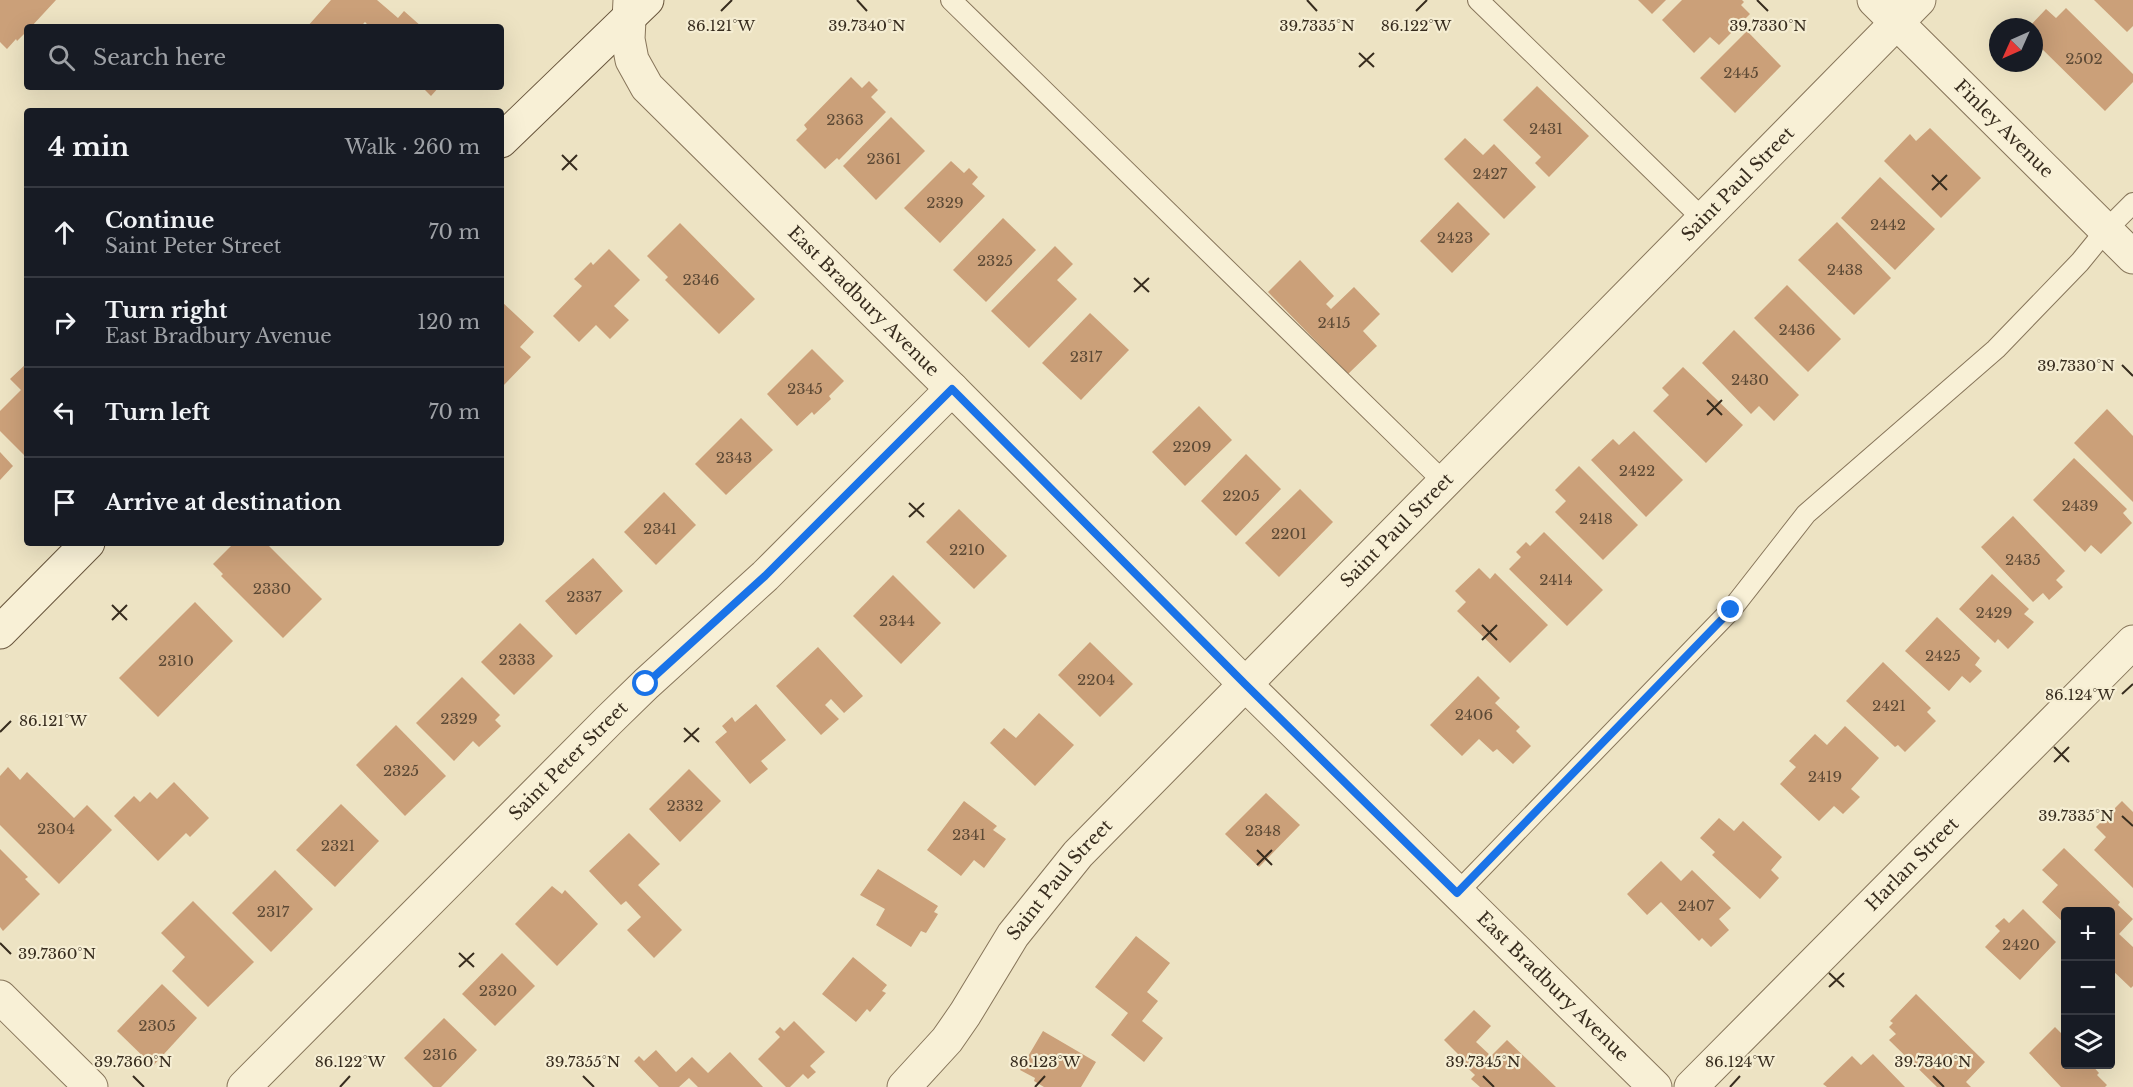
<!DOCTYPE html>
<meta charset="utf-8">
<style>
:root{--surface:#171b24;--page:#20242c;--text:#f1f3f6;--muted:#9ea1a6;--line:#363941}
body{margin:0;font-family:"Libre Baskerville",serif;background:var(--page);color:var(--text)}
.controls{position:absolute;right:18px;bottom:18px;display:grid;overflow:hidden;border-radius:6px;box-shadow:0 6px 24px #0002}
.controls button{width:54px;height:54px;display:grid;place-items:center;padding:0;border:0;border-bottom:2px solid var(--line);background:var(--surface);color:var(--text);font:30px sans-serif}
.compass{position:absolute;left:1989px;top:18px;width:54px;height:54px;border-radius:50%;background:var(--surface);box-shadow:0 6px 24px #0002;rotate:225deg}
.stop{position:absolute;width:18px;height:18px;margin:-14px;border:4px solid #1a73e8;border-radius:50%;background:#fff}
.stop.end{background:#1a73e8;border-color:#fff;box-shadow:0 2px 6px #0008}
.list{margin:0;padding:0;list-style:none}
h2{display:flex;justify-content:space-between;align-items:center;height:78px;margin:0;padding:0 24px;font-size:26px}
h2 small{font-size:20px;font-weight:400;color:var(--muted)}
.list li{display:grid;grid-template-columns:39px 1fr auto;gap:18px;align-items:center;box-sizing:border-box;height:90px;padding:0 24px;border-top:2px solid var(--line)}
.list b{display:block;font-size:22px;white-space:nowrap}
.list p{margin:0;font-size:20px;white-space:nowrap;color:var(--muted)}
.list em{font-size:20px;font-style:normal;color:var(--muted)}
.icon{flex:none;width:33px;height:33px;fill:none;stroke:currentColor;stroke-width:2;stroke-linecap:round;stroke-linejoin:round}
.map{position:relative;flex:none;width:2133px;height:1087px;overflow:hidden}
.search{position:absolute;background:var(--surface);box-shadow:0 6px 24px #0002;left:24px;top:24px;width:480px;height:66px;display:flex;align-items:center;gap:15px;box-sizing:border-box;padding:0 21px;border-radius:6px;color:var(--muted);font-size:22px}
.panel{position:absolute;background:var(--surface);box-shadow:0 6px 24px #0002;left:24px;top:108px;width:480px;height:438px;border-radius:6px}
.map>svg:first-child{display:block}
.building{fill:#cba079}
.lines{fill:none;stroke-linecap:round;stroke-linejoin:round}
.service-casing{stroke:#87755a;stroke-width:22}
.minor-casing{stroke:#87755a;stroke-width:35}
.secondary-casing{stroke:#69563d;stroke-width:35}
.service{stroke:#f8f0d6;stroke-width:20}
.minor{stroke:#f8f0d6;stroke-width:33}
.secondary{stroke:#f8f0d6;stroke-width:33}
.route{stroke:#1a73e8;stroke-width:8}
.ticks{fill:none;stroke:#372c1e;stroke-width:2}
.labels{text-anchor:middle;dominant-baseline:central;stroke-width:4.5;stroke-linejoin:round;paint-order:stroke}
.number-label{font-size:15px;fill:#5c4935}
.street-label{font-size:18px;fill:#372c1e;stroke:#f5edd2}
.ticks-label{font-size:15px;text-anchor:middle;fill:#372c1e;stroke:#f5edd2;stroke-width:4.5;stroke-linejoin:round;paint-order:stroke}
</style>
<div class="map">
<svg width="2133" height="1087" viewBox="0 0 2133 1087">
<rect width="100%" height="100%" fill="#ede3c3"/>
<!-- building -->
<g class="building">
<path d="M0,0H56L31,27H27V31L17,41L16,39L7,49L0,42Z"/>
<path d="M331,0H377L398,18L404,11L422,27H370L365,22L360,27H307Z"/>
<path d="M1638,0H1666L1652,14Z"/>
<path d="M1682,0H1742L1744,2L1741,5L1750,14L1719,45L1710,37L1694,53L1662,20Z"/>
<path d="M2094,0H2133V26L2127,32Z"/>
<path d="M2066,8L2133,74V82L2105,111L2035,42L2037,40L2034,37V27H2029L2046,9L2056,18Z"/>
<path d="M1747,31L1781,66L1735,113L1700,78Z"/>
<path d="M851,77L862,88L869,81L878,90L871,97L886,112L839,160L837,158L825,169L796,140L807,129L804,125Z"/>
<path d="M1537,86L1589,136L1549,177L1535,163L1541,157L1503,120Z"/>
<path d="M422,87H439L431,96Z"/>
<path d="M891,117L925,151L876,200L843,166Z"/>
<path d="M1930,128L1981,178L1941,218L1884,161L1910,134L1916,141Z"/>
<path d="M1465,138L1483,155L1494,144L1536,187L1504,219L1444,159Z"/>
<path d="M951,161L964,173L969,168L978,177L972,184L985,196L940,243L904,208Z"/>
<path d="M1880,177L1935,229L1895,270L1841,218Z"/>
<path d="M1458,202L1490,234L1452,273L1420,241Z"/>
<path d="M1003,218L1036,250L986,302L953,270Z"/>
<path d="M1837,222L1891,278L1854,315L1798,260Z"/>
<path d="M680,223L755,299L719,334L665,280L668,277L647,256Z"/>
<path d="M1055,246L1073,264L1057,280L1077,299L1029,348L991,311Z"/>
<path d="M609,249L640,280L614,306L629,320L610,339L596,325L579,342L553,316L582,286L574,279L591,262L593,265Z"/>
<path d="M1300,260L1334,296L1326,304L1331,309L1354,287L1380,314L1363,331L1377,346L1348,374L1268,292Z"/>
<path d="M1787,285L1841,339L1808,372L1754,318Z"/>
<path d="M501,301L534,332L520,347L531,357L503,386L501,384Z"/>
<path d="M1090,313L1129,350L1081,400L1042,363Z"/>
<path d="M1734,330L1799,395L1774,421L1759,406L1751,414L1702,363Z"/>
<path d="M812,349L844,381L829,396L831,399L814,415L812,412L797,426L767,394Z"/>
<path d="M27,363V453L24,455L0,431V411L21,390L10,379Z"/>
<path d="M1683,367L1743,425L1706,463L1653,411L1669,395L1662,388Z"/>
<path d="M1199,406L1232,440L1185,486L1152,452Z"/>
<path d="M2107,409L2133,436V502L2074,443Z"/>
<path d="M741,418L773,450L726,495L695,464Z"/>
<path d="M1634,431L1683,480L1646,517L1591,460L1613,439L1619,445Z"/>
<path d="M0,452L13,466L0,480Z"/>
<path d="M1246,454L1281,489L1236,536L1201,501Z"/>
<path d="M2074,458L2127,509L2123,513L2132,523L2101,554L2091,545L2085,552L2033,500Z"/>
<path d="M1579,466L1638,525L1603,560L1555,512L1566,501L1555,490Z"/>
<path d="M1300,489L1333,522L1279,577L1245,543Z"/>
<path d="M664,492L696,525L656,565L624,532Z"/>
<path d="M959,509L1007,556L974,589L926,542Z"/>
<path d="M2013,516L2065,571L2056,580L2063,587L2049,600L2043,593L2033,602L1981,547Z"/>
<path d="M1544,532L1603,590L1567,626L1509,569L1521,557L1516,552L1526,542L1530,546Z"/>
<path d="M234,543H266L322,599L283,638L221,576L223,574L213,564Z"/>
<path d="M593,558L623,591L576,635L545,601Z"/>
<path d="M1479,568L1490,579L1495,573L1548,625L1510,663L1457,611L1466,602L1455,591Z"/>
<path d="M1992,574L2029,609L2024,614L2034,622L2008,649L1998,639L1995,643L1959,609Z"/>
<path d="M893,575L941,623L901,664L853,616Z"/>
<path d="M195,602L233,641L158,717L119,678Z"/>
<path d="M1937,617L1980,658L1975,665L1982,671L1970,683L1962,676L1949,691L1905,651Z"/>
<path d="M520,623L553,656L514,695L481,662Z"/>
<path d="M1090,642L1133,684L1100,717L1058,675Z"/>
<path d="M818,647L863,696L844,713L831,699L825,705L839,719L821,735L776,686Z"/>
<path d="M1883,662L1931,708L1927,712L1936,721L1905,752L1898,745L1895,747L1846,701Z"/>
<path d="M1478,676L1500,698L1495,703L1520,727L1516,731L1531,746L1513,764L1497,749L1493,752L1479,739L1462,756L1430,725Z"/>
<path d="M462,677L500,715L495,720L501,726L479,747L473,741L454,761L416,723Z"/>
<path d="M756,704L786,740L761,761L768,769L750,784L715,742L727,732L722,726L732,717L735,722Z"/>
<path d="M1039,713L1074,745L1035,786L990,743L1004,728L1016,738Z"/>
<path d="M396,725L446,776L405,816L356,765Z"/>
<path d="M1845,726L1879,758L1851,789L1860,797L1843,814L1834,806L1819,821L1780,784L1796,767L1789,761L1815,734L1827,745Z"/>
<path d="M8,767L20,780L27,772L74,818L87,805L112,830L59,884L0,825V776Z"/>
<path d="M689,769L721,801L680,842L649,809Z"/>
<path d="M174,782L209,818L190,837L186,833L158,861L114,816L134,796L140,802L150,792L157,799Z"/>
<path d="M1266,793L1300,825L1259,867L1225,834Z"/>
<path d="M964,801L997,826L993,830L1006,839L984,868L974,860L961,876L927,850Z"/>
<path d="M2122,801L2133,812V888L2094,850L2106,837L2096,827Z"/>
<path d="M341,804L379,841L335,887L296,850Z"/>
<path d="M1719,818L1734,831L1743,821L1782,857L1771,870L1779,878L1760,899L1712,855L1715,852L1700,838Z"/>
<path d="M629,833L660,864L638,885L682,930L654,958L627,930L641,917L626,901L621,905L589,871Z"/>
<path d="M2064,848L2120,902L2118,905L2133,919L2119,934L2133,947V986L2131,988L2110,968V912H2066V925L2042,902L2058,885L2042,870Z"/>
<path d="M0,849L28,877L25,879L40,894L3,931L0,927Z"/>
<path d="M1661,861L1681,881L1692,870L1731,908L1719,919L1729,930L1711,947L1702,938L1699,941L1661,902L1647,915L1627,894Z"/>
<path d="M878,869L938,906L934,912L938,914L926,933L921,931L911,947L876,925L885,909L860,895Z"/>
<path d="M275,870L313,909L271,952L232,913Z"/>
<path d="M552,886L562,894L565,890L598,924L557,966L515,924Z"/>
<path d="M193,901L254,962L208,1007L172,971L185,957L161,933Z"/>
<path d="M2023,909L2056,942L2020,980L1985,947L2000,931L1995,926L2004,918L2009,923Z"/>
<path d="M1136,936L1170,963L1147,992L1158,1001L1142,1021L1163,1038L1144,1062L1111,1035L1128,1013L1095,987Z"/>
<path d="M502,953L535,986L495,1026L462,994Z"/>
<path d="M853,957L887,985L882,991L886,993L870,1012L867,1009L856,1022L822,994Z"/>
<path d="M162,984L197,1018L153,1066L117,1031Z"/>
<path d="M1916,994L1985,1062L1966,1082L1971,1087H1937L1889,1040L1896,1034L1889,1027L1893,1023L1890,1021Z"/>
<path d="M1474,1010L1491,1026L1476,1042L1491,1056L1507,1040L1556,1087H1480L1471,1079L1475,1075L1458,1059L1461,1057L1444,1040Z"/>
<path d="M444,1018L477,1050L441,1087H433L404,1058Z"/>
<path d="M794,1021L825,1052L810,1066L816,1072L808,1079L803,1074L790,1087H786L758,1059L780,1037L775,1032L780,1027L784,1031Z"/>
<path d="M2055,1027L2066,1038V1064H2091L2099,1073L2097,1075L2107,1085L2105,1087H2061L2029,1053Z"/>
<path d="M1043,1031L1096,1062L1081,1087H1044L1034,1081L1035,1078L1020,1070Z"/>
<path d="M656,1050L676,1072L692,1057L708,1073L730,1052L763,1087H698L689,1078L679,1087H659L634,1061L639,1056L644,1061Z"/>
<path d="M1873,1054L1905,1087H1827L1823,1084L1852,1056L1861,1065Z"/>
</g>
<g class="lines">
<!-- service casing -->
<g class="service-casing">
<g id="service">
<path d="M951,0L1444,482"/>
<path d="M1478,0L1703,219"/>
<path d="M1457,893L1731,610L1806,514L1996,349L2080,262L2106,230L2133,203"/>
</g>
</g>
<!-- minor casing -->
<g class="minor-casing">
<g id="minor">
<path id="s1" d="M630,0L628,39L632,60L647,87L952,389L1245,684L1655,1087"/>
<path id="s2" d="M1874,0L2133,257"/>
<path d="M0,997L91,1087"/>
<path id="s3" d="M244,1087L609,720L646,684L765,576L952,389"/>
<path id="s4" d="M904,1087L947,1040L965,1014L1013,935L1078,854L1919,0"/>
<path id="s5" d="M1691,1087L2133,642"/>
</g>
</g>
<!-- secondary casing -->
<g class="secondary-casing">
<g id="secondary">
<path d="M501,141L647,0"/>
<path d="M0,632L88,543"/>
</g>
</g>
<!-- service -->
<use href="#service" class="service"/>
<!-- minor -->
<use href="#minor" class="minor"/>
<!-- secondary -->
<use href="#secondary" class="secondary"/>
</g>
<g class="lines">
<!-- route -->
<path class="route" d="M646,684L765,576L952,389L1245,684L1457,893L1731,610"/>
</g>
<!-- ticks -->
<path class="ticks" d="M857,0L867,11M1307,0L1317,11M1757,0L1768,11M721,11L732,0M1416,11L1427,0M1359,53L1374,67M1359,67L1374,53M562,155L577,170M562,170L577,155M1932,175L1947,190M1932,190L1947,175M1134,278L1149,292M1134,292L1149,278M2122,365L2133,376M1707,400L1722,415M1707,415L1722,400M909,503L924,517M909,517L924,503M112,605L127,620M112,620L127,605M1482,625L1497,640M1482,640L1497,625M2122,694L2133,684M684,728L699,742M0,732L11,721M684,742L699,728M2054,747L2069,762M2054,762L2069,747M2122,816L2133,826M1257,850L1272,865M1257,865L1272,850M0,943L11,954M459,953L474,967M459,967L474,953M1829,973L1844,987M1829,987L1844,973M133,1076L144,1087M583,1076L594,1087M1483,1076L1494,1087M1933,1076L1944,1087M340,1087L350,1076M1035,1087L1045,1076M1730,1087L1740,1076"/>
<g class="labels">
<!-- number labels -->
<g class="number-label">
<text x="2084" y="58">2502</text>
<text x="1741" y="72">2445</text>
<text x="845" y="119">2363</text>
<text x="1546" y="128">2431</text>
<text x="884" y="158">2361</text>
<text x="1490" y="173">2427</text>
<text x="945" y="202">2329</text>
<text x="1888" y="224">2442</text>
<text x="1455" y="237">2423</text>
<text x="995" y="260">2325</text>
<text x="1845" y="269">2438</text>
<text x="701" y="279">2346</text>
<text x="1334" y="322">2415</text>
<text x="1797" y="329">2436</text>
<text x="1086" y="356">2317</text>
<text x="1750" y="379">2430</text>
<text x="805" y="388">2345</text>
<text x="1192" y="446">2209</text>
<text x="734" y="457">2343</text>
<text x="1637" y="470">2422</text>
<text x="1241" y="495">2205</text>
<text x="2080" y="505">2439</text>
<text x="1596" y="518">2418</text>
<text x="660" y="528">2341</text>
<text x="1289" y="533">2201</text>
<text x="967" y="549">2210</text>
<text x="2023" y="559">2435</text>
<text x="1556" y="579">2414</text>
<text x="272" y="588">2330</text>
<text x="584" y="596">2337</text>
<text x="1994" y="612">2429</text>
<text x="897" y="620">2344</text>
<text x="1943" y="655">2425</text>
<text x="517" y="659">2333</text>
<text x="176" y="660">2310</text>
<text x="1096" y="679">2204</text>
<text x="1889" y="705">2421</text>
<text x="1474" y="714">2406</text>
<text x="459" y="718">2329</text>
<text x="401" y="770">2325</text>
<text x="1825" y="776">2419</text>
<text x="685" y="805">2332</text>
<text x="56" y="828">2304</text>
<text x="1263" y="830">2348</text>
<text x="969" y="834">2341</text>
<text x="338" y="845">2321</text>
<text x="1696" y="905">2407</text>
<text x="273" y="911">2317</text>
<text x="2021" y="944">2420</text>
<text x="498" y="990">2320</text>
<text x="157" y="1025">2305</text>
<text x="440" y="1054">2316</text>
</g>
<!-- street labels -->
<g class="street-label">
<text stroke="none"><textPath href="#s2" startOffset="183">Finley Avenue</textPath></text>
<text stroke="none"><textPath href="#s4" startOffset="1232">Saint Paul Street</textPath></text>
<text stroke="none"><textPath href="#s1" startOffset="396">East Bradbury Avenue</textPath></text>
<text stroke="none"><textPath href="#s4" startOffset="746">Saint Paul Street</textPath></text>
<text stroke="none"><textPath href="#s3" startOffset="460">Saint Peter Street</textPath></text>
<text stroke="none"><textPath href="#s5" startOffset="314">Harlan Street</textPath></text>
<text stroke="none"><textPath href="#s4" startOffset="260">Saint Paul Street</textPath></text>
<text stroke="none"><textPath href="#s1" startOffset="1368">East Bradbury Avenue</textPath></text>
</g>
</g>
<g class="ticks-label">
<text x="721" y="31">86.121°W</text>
<text x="867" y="31">39.7340°N</text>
<text x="1317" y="31">39.7335°N</text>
<text x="1416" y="31">86.122°W</text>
<text x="1768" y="31">39.7330°N</text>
<text x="2076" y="371">39.7330°N</text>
<text x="2080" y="700">86.124°W</text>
<text x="53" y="726">86.121°W</text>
<text x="2076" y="821">39.7335°N</text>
<text x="57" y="959">39.7360°N</text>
<text x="350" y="1067">86.122°W</text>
<text x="1045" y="1067">86.123°W</text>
<text x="133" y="1067">39.7360°N</text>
<text x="583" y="1067">39.7355°N</text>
<text x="1483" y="1067">39.7345°N</text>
<text x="1740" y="1067">86.124°W</text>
<text x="1933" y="1067">39.7340°N</text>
</g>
</svg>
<div class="controls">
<button>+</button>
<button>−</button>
<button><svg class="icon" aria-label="layers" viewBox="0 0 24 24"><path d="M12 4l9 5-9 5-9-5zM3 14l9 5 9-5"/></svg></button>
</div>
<svg class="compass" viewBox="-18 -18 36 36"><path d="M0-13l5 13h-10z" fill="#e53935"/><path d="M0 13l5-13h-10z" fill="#9ea1a6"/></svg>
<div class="stop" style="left:646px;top:684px"></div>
<div class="stop end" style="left:1731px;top:610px"></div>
<div class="search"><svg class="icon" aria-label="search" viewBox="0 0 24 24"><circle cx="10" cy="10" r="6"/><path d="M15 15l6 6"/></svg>Search here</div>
<section class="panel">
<h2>4 min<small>Walk · 260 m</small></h2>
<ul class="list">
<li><svg class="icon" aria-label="ahead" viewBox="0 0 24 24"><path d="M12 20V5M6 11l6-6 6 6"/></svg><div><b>Continue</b><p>Saint Peter Street</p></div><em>70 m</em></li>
<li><svg class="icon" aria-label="right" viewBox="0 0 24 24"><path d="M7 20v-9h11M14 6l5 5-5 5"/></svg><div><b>Turn right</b><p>East Bradbury Avenue</p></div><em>120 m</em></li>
<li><svg class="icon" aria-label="left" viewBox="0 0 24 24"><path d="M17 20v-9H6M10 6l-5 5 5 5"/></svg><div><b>Turn left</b></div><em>70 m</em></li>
<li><svg class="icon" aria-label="arrive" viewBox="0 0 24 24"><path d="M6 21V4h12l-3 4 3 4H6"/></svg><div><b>Arrive at destination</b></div></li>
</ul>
</section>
</div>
